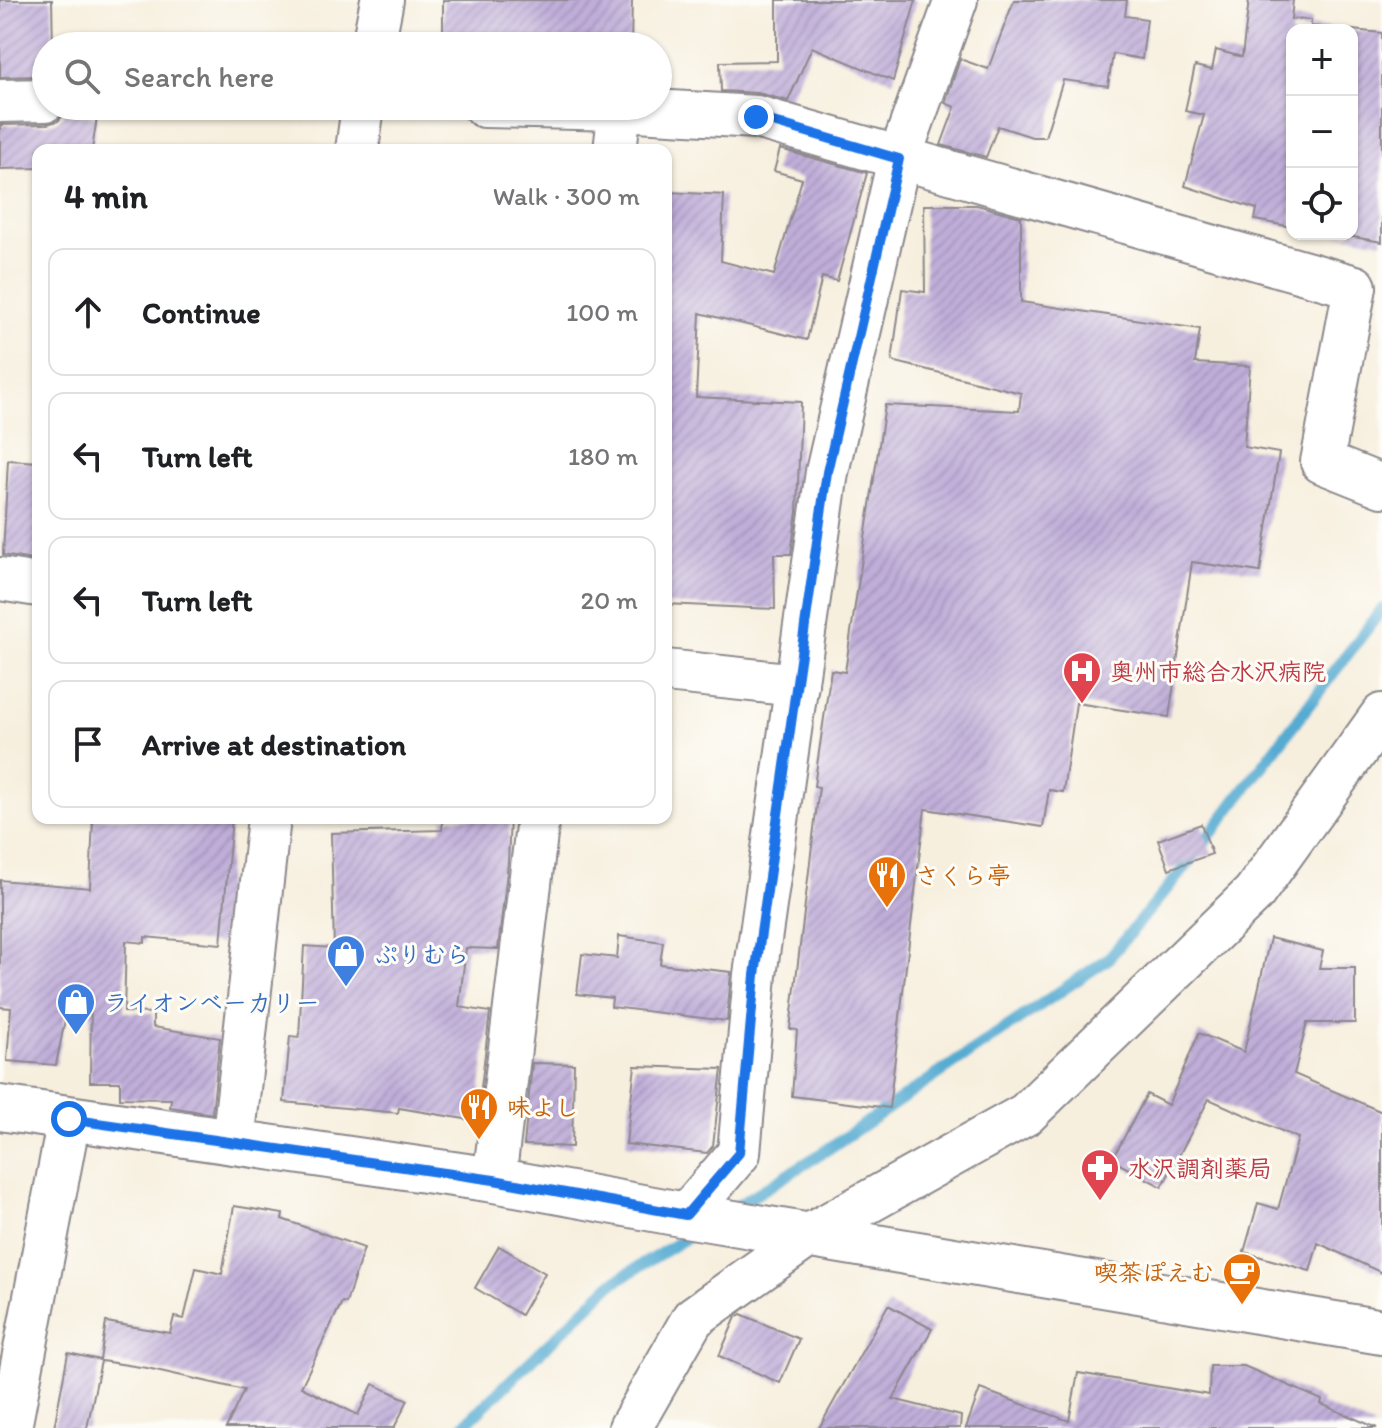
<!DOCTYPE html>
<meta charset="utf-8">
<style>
:root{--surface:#fff;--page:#f2f2f2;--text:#202124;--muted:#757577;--line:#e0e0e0}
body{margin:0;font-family:Itim,"Klee One",sans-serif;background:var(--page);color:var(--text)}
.controls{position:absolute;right:24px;top:24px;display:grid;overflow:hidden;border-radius:16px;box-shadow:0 2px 6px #0004}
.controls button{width:72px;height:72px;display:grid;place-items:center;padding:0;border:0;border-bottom:2px solid var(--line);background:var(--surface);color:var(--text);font:40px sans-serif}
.stop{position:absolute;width:24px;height:24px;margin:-18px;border:6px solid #1a73e8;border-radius:50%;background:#fff}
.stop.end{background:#1a73e8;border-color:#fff;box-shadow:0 2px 8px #0008}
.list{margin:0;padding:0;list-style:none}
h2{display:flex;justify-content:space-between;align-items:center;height:104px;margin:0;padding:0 32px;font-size:34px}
h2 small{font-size:26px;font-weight:400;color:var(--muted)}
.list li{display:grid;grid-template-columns:52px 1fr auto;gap:24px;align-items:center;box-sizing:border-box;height:128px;margin:0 16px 16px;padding:0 16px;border:2px solid var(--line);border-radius:16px}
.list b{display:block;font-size:30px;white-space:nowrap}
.list em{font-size:26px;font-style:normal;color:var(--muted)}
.icon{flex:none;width:44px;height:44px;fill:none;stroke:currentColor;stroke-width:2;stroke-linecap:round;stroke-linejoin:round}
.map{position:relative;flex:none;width:1382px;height:1428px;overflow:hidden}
.search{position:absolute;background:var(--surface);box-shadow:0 2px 6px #0004;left:32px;top:32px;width:640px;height:88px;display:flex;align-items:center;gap:20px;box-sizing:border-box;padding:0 28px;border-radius:44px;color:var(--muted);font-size:30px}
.panel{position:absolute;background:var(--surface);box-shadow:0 2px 6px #0004;left:32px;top:144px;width:640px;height:680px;border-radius:16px}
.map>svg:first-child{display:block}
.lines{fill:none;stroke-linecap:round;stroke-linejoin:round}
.stream{stroke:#55abd2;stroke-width:12}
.building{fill:url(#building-hatch)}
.minor-casing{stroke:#8c888c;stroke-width:46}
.tertiary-casing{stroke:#8c888c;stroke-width:48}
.minor{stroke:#fff;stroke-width:42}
.tertiary{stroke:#fff;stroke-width:44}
.route{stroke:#1a73e8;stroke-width:10}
.labels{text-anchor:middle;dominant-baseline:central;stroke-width:6;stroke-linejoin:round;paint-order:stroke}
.health-label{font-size:24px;font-weight:bold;fill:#be3a42;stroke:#fdfcf7;text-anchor:start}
.food-label{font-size:24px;font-weight:bold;fill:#c56008;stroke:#fdfcf7;text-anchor:start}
.shop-label{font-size:24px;font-weight:bold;fill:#366cbe;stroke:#fdfcf7;text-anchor:start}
</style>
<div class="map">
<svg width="1382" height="1428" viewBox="0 0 1382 1428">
<defs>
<pattern id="building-hatch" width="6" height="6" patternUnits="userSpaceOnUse" patternTransform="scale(2)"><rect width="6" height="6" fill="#c0aed9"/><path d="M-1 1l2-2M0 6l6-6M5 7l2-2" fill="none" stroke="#a595bb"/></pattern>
</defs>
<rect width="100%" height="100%" fill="#fdfcf7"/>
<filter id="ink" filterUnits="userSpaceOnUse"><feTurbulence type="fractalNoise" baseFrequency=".0125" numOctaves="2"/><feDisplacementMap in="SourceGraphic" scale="16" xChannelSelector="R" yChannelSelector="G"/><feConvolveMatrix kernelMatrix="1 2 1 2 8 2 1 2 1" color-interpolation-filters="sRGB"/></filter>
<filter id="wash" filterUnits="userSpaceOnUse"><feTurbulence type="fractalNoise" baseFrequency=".006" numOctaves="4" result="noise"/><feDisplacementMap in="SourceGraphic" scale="32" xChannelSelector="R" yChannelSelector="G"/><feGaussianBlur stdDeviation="1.8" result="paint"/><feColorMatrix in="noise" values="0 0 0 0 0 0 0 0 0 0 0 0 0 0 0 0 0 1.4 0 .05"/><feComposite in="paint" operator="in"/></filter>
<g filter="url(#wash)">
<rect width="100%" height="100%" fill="#f7efde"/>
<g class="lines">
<!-- stream -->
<g class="stream">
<path d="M731,1210L819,1155L1108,959L1187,865L1382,609"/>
<path d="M461,1428L611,1284L699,1230"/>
</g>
</g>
<g id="blocks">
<!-- building -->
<g class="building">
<path d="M0,0H52L53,46H46V76L0,77Z"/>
<path d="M443,0H632L631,46H443Z"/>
<path d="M777,0H916L893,81L812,47L788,101L758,93L721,91L720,62L777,61Z"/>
<path d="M1014,0H1127L1125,16L1147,19L1142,59L1113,54L1108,86L1063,80L1045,137H1032L998,126L986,157L941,145L955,107L945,103L960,59L988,69Z"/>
<path d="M1249,0H1293L1291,19L1311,20V26L1351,30H1292V227L1255,220L1257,209L1185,186L1204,115L1185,111L1195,66L1212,70L1216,50L1242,57Z"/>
<path d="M1352,30L1382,33V242L1336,234H1352Z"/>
<path d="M66,112L97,117L92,150H38V168L0,169V125L47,124L58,121Z"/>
<path d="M780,149L867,173L837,281L822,277L807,340L700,313L696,397L801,402L797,512L791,554H774L775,609L666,604V259L669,192L724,195L721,261L774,275L802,179L774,171Z"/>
<path d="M924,205H977L1021,217V302L1200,329L1195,363L1250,366L1244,447L1279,453L1260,572L1192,562L1169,717L1076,703L1063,792L1049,790L1043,827L925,809L889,1108L792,1096L797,1030L790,1029L819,787L814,786L831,670L845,672L885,405L1019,411L1021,393L892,361L902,289L925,292Z"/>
<path d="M8,460L38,462V561L3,555Z"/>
<path d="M93,818H232L221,944L145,937V943L126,941L124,1012L153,1013V1027L220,1038L212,1114L170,1107L171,1099L120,1098V1082H90L91,1003L69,1000L56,1065L7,1061L11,1008L0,1007V880L90,888Z"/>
<path d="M443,818H510L508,863L498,949L466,948L459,1007L490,1012L477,1121L399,1108L398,1113L284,1102L290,1036L299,1037L304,946L334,948L331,833L442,830Z"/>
<path d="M1201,824L1212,854L1169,869L1158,840Z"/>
<path d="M619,936L663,942L660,964L731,972L727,1021L611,1007L612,998L577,994L582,954L617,958Z"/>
<path d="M1270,938L1323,951L1319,968H1355V1023H1307L1294,1074L1382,1112V1273L1318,1243L1310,1271L1244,1252L1258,1203L1278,1209L1298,1138L1209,1099L1162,1187L1112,1160L1147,1094L1168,1105L1199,1033L1244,1052Z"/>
<path d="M532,1063L574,1064L572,1147L524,1145Z"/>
<path d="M635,1066L722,1069L713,1146L707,1153L626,1144Z"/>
<path d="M234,1206L283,1214L282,1219L364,1248L346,1303L342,1302L301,1387L358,1415L373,1384L408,1400L394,1428H226L244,1390L147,1368L101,1361L87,1428H54L68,1353L100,1360L106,1322L170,1333L174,1317L184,1319L196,1268L222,1274Z"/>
<path d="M499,1246L545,1273L521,1315L475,1288Z"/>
<path d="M888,1305L932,1329L893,1399L961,1416L960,1428H819Z"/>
<path d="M741,1314L799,1339L780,1383L719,1356L736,1317Z"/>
<path d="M1210,1366H1244L1322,1400L1321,1404L1377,1428H966L980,1389L1069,1421L1078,1373L1209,1395Z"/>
</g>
</g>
</g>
<g filter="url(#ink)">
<use href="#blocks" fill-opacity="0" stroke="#8c888c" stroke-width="2"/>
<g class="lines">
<!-- minor casing -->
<g class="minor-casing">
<g id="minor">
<path d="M373,46L382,0"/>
<path d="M0,101L46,100"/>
<path d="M484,106L620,109L756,117L1355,287L1322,462L1382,486"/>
<path d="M357,150L363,106"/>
<path d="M615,150L620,109"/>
<path d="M0,579L38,585"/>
<path d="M666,671L797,685"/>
<path d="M233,1143L269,818"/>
<path d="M494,1180L538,818"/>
<path d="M686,1215L739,1153L755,975L827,472L899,159L956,0"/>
<path d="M10,1428L69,1119"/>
<path d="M630,1428L693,1318L811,1234L1026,1114L1254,893L1382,715"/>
</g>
</g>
<!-- tertiary casing -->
<g class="tertiary-casing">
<path id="tertiary" d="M0,1108L494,1180L686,1215L1382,1332"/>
</g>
<!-- minor -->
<use href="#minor" class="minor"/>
<!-- tertiary -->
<use href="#tertiary" class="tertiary"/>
</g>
</g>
<g class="lines" filter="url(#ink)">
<!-- route -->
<path class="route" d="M69,1119L494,1180L686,1215L739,1153L755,975L827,472L899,159L756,117"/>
</g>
<!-- icons -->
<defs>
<g id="hospital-pin" transform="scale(2)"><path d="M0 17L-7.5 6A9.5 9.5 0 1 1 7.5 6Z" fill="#e0444e" stroke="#fdfcf7"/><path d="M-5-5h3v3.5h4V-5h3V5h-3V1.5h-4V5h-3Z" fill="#fff"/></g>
<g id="restaurant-pin" transform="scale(2)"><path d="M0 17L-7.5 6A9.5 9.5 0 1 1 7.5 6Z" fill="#e8710a" stroke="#fdfcf7"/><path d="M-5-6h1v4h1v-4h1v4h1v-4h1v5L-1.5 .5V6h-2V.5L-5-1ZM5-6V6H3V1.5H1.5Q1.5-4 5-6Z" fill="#fff"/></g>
<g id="shop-pin" transform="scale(2)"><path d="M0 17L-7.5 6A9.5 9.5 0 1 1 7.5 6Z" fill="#3f7fe0" stroke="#fdfcf7"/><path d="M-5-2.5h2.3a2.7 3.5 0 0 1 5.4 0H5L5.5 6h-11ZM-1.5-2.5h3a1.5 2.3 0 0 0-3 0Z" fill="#fff"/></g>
<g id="pharmacy-pin" transform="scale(2)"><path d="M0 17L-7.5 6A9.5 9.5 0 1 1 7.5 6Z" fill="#e0444e" stroke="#fdfcf7"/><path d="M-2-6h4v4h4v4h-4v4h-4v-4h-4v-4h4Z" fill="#fff"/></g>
<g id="cafe-pin" transform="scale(2)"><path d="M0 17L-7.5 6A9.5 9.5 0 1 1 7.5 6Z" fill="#e8710a" stroke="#fdfcf7"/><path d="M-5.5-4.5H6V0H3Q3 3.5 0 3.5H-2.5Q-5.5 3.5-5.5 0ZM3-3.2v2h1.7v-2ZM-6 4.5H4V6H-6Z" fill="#fff"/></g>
</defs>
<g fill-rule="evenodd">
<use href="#hospital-pin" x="1082" y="671"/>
<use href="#restaurant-pin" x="887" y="875"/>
<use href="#shop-pin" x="346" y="954"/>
<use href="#shop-pin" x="76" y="1002"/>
<use href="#restaurant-pin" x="479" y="1107"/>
<use href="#pharmacy-pin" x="1100" y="1168"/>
<use href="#cafe-pin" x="1242" y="1272"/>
</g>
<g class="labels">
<!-- health labels -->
<g class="health-label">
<text x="1110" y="671">奥州市総合水沢病院</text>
<text x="1128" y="1168">水沢調剤薬局</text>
</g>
<!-- food labels -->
<g class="food-label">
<text x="915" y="875">さくら亭</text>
<text x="507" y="1107">味よし</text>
<text x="1214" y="1272" text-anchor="end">喫茶ぽえむ</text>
</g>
<!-- shop labels -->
<g class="shop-label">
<text x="374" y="954">ぷりむら</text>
<text x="104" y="1002">ライオンベーカリー</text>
</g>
</g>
</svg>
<div class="controls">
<button>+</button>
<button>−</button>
<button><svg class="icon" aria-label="locate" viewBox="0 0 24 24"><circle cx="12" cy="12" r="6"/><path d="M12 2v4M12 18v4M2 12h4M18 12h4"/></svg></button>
</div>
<div class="stop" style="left:69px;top:1119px"></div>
<div class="stop end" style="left:756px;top:117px"></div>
<div class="search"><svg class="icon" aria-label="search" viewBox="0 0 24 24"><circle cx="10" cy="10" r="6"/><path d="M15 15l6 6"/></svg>Search here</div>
<section class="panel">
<h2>4 min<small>Walk · 300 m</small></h2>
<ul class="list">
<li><svg class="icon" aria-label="ahead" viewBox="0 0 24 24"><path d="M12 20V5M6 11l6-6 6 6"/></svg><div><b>Continue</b></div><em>100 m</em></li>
<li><svg class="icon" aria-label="left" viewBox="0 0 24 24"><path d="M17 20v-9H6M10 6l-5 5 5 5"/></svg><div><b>Turn left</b></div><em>180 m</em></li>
<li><svg class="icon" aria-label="left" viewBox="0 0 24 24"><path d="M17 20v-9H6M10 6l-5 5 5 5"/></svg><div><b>Turn left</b></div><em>20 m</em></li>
<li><svg class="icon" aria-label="arrive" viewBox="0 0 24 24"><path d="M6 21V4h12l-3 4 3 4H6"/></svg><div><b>Arrive at destination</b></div></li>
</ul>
</section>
</div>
